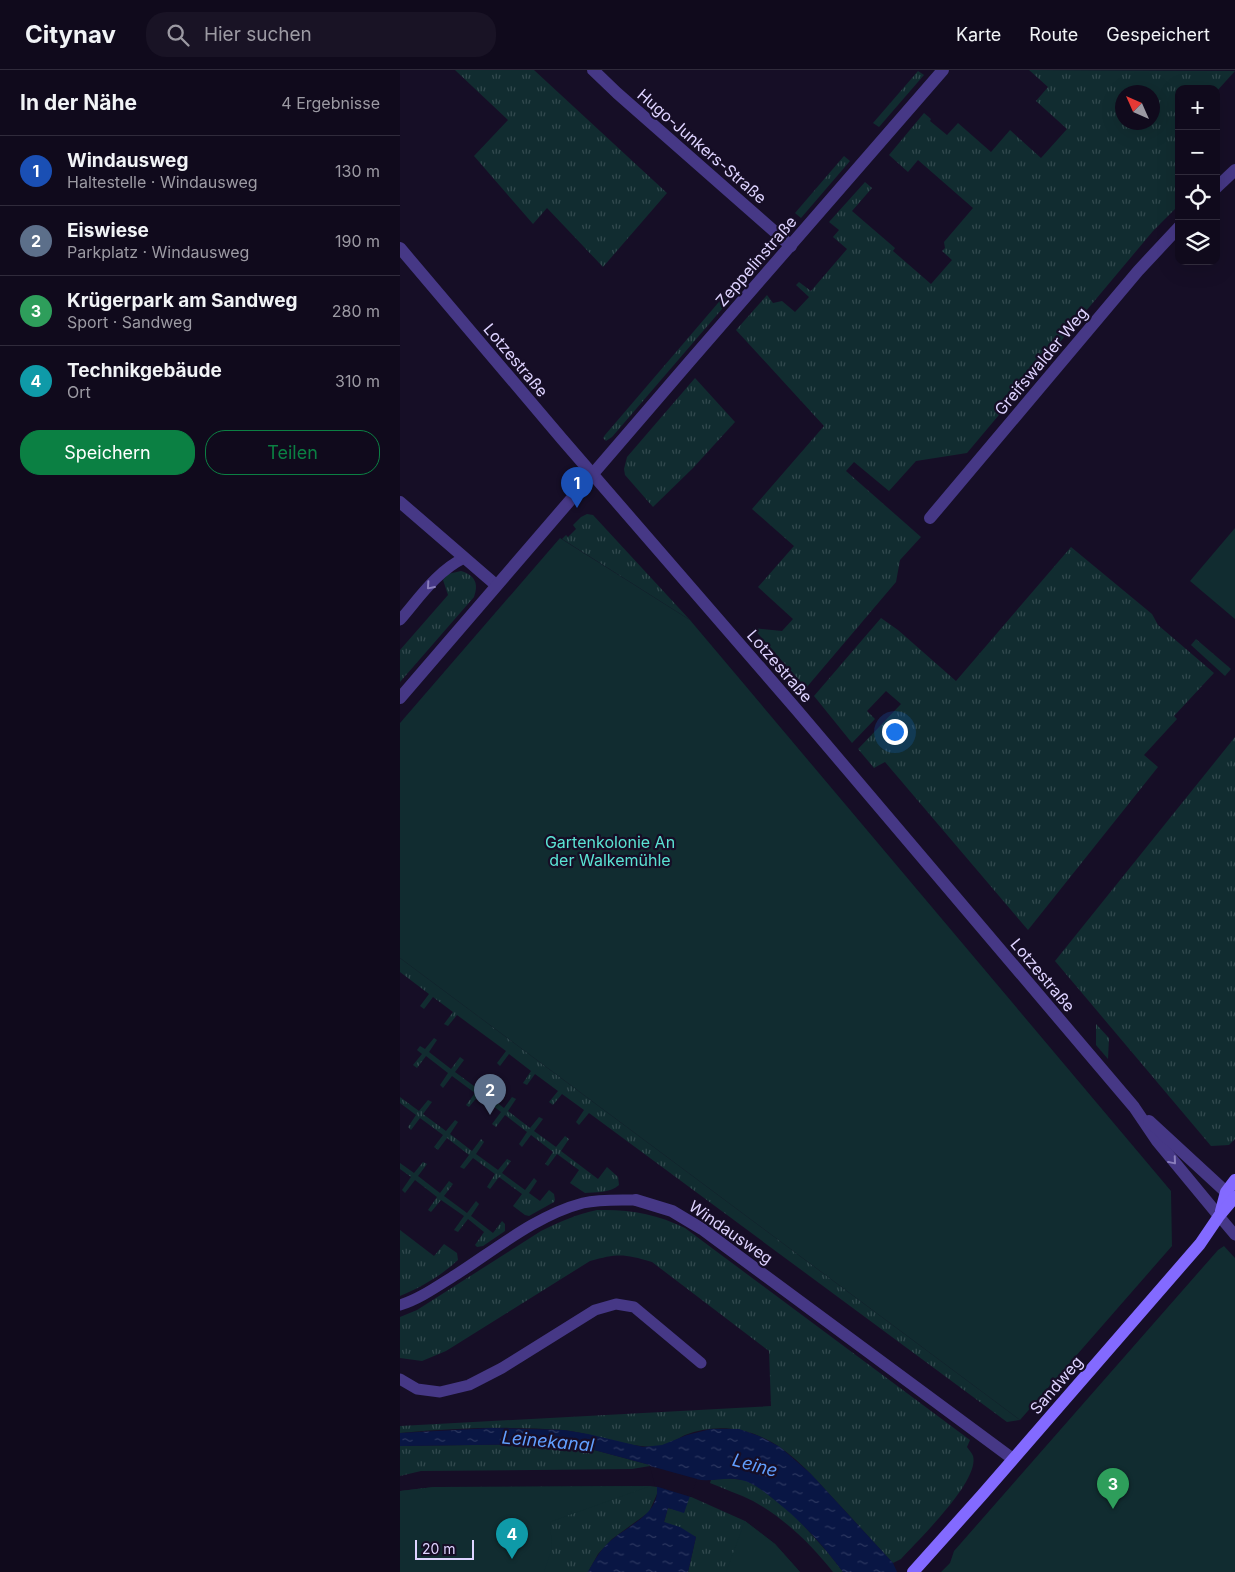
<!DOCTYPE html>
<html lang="de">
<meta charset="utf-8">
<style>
:root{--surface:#100a1c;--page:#191325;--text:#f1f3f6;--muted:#9c9aa3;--line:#302b3b;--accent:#0b8043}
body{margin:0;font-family:Inter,sans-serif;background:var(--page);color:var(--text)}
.controls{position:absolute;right:15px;top:15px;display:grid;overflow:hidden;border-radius:10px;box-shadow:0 5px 20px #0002}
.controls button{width:45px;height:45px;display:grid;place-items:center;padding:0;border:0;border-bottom:1px solid var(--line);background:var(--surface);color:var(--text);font:25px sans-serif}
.compass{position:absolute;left:715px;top:15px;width:45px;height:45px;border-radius:50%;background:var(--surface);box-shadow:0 5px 20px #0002;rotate:315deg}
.scale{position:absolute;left:15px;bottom:12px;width:59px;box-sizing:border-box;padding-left:5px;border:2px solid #ded3ff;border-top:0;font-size:14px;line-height:18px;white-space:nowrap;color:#ded3ff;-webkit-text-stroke:4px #160e26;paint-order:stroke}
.you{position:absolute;left:494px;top:661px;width:18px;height:18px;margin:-12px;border:4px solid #fff;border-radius:50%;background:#1a73e8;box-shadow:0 0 0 8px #1a73e833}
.badge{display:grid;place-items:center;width:32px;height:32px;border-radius:50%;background:var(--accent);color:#fff;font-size:16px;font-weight:700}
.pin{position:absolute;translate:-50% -41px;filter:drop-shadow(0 1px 2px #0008)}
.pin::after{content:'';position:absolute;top:26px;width:18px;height:15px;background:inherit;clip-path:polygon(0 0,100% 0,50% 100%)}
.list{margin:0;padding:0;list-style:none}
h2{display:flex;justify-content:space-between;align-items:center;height:65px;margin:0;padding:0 20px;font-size:21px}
h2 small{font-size:16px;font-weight:400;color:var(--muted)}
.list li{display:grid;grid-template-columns:32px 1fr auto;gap:15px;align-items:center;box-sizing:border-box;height:70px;padding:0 20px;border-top:1px solid var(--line)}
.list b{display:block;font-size:19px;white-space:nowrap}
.list p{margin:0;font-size:16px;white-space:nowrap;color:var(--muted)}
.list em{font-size:16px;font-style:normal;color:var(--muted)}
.actions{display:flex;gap:10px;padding:15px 20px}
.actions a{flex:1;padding:11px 0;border:1px solid var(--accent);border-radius:20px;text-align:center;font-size:18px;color:var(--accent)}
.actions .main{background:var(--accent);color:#fff}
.icon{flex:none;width:28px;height:28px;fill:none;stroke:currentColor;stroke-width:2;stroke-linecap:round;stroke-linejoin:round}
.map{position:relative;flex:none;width:835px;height:1502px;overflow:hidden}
header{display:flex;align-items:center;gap:30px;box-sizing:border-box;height:70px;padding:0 25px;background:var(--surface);border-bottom:1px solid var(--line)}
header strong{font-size:24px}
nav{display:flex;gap:28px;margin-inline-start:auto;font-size:18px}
.search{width:350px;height:45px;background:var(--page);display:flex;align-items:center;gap:12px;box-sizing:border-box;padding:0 18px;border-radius:20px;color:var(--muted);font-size:19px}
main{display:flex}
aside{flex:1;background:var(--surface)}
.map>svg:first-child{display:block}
.grass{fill:url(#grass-tufts);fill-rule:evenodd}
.green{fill:#112c30}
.water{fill:url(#water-ripples)}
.pier{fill:#160e26}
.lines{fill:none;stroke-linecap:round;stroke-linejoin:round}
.lane{stroke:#463886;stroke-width:11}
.street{stroke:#463886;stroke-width:12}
.secondary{stroke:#836aff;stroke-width:12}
.oneway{stroke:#8a7ebc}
.labels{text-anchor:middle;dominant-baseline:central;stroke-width:4.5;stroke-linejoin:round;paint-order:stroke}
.street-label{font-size:16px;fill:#ded3ff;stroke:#160e26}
.park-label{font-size:16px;fill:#5be3d4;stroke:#160e26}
.water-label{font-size:18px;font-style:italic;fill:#619fff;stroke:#160e26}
</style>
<header>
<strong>Citynav</strong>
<div class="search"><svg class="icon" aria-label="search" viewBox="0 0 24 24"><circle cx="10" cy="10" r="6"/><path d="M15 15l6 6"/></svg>Hier suchen</div>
<nav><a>Karte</a><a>Route</a><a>Gespeichert</a></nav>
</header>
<main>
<aside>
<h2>In der Nähe<small>4 Ergebnisse</small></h2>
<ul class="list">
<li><span class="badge" style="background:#1a4fb4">1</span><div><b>Windausweg</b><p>Haltestelle · Windausweg</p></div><em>130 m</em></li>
<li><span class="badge" style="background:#5c6f8a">2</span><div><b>Eiswiese</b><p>Parkplatz · Windausweg</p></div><em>190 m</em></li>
<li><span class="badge" style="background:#2e9e5b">3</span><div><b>Krügerpark am Sandweg</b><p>Sport · Sandweg</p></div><em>280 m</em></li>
<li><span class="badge" style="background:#0f9aa8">4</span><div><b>Technikgebäude</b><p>Ort</p></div><em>310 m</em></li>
</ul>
<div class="actions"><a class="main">Speichern</a><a>Teilen</a></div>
</aside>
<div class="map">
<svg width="835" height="1502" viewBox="0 0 835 1502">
<defs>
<pattern id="grass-tufts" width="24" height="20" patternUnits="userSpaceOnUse" patternTransform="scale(1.25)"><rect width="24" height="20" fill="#112c30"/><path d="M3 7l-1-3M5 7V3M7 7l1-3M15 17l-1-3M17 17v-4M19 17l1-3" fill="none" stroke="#334a4f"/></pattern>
<pattern id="water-ripples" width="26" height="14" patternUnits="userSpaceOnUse" patternTransform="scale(1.25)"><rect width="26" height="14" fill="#091644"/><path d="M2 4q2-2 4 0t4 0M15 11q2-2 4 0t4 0" fill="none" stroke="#2c3760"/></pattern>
</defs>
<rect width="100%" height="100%" fill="#160e26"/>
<!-- grass -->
<g class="grass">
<path d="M55,0H134L267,123L203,197L147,138L133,154L74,86L108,50Z"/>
<path d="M629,0L835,1L816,22V19H779V135L753,161L567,383L516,391L489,421L454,392L446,401L521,467L500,490L496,512L406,618L353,558L382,561L393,549L358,517L394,476L352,439L424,356L336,260L367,225L373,233L382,231L395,242L409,227L396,215L399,212L411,221L447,179L433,167L439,160L429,152L465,112L472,118L452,141L495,178L493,181L531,214L552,190L542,181L545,178L544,172L573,138L518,90L508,102L489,85L524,43L531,49L530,51L547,65L558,53L591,82L610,60L641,88L667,59L636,31L648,17ZM752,22V52H722V22Z"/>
<path d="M518,1L524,5L479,57L473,53Z"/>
<path d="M444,86L450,91L401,148L395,143Z"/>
<path d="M361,182L366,188L337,223L333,222L330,219Z"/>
<path d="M324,226L328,232L212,367L206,371L203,368L205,365Z"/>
<path d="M295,308L335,352L293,398L253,437L225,405L224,399L227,387Z"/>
<path d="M187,444L193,445L290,550L162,469L166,465L168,467L176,459L173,455L181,447Z"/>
<path d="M671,477L752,544L758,555L814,603L774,646L777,649L744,685L758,697L628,860L485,692L474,698L458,679L501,634L486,621L467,641L475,649L452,673L414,626L481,548L498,560L556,611Z"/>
<path d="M61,501C75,505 79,514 74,527L0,612V580L48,525L43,510L48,504Z"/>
<path d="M796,569L831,599L825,606L791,575Z"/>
<path d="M835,667V1069L829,1075L811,1076L655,891Z"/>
<path d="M0,888L620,1350L607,1352L189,1043L179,1055L176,1052L184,1040L162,1024L153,1035L149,1032L158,1021L135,1004L127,1015L123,1013L131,1001L109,984L100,996L97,993L106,981L57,945L48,956L44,954L53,942L33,927L24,939L20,936L29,924L0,902Z"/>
<path d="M696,954L709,968L708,989L696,975Z"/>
<path d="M34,968L37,970L29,982L51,999L60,987L64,990L55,1002L78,1019L87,1007L90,1010L82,1021L104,1038L112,1027L116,1029L108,1041L130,1058L139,1047L143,1049L134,1061L156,1077L165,1066L169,1069L161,1081L198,1109L207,1097L218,1107L219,1115C211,1123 195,1122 185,1123L170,1113L179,1100L157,1084L148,1096L145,1094L153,1082L131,1065L122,1077L119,1074L127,1062L105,1045L96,1057L92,1054L101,1042L79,1025L69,1037L66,1035L75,1023L52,1006L43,1018L40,1015L48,1003L26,986L17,998L13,995L22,984L17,980L20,976L25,979Z"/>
<path d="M0,1027L19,1041L28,1030L32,1032L23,1044L46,1061L55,1050L58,1052L50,1064L72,1081L81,1069L84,1072L76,1084L98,1100L107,1089L111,1091L102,1103L125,1120L134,1108L137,1111L129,1123L140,1131L149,1120L154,1124L155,1130L154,1132L129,1146L125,1145L113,1136L122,1124L99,1107L90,1119L87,1117L95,1104L73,1088L64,1099L60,1097L69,1085L47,1068L38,1080L34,1077L43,1065L20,1048L11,1060L8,1057L16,1045L0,1033Z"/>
<path d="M23,1092L27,1094L18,1106L40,1123L49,1111L53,1114L44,1126L67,1143L76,1131L79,1134L71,1146L93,1163L102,1151L105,1154V1161L83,1176L77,1177L75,1175L84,1162L68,1149L58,1162L54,1160L64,1146L41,1130L31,1142L28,1140L37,1127L15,1110L5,1123L2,1120L11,1107L0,1099V1093L14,1103Z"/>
<path d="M197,1140C229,1139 257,1144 285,1158L570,1370L567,1377C569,1380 572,1383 573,1386C580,1411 518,1470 501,1489L493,1493C473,1472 454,1450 434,1429C412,1405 389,1378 359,1366C336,1356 308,1356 285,1365C277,1369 269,1374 260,1376C233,1380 193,1363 163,1360C110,1356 54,1358 0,1363V1356L371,1336L369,1281L252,1192C225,1184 218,1183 190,1191L46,1281L22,1291L0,1288V1247L17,1240L141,1161C159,1152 177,1144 197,1140Z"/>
<path d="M0,1160L34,1186L44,1174L57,1183L58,1190C42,1205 20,1218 0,1226Z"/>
<path d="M156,1374L183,1377L250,1395V1396L232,1399L21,1401L0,1406V1376Z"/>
<path d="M324,1408L345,1410L360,1418L395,1446L429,1484L443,1502H433C411,1474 384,1448 353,1431C339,1424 324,1419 310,1413L311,1410Z"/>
<path d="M250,1416L257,1417V1424L249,1442L212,1469L198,1484L188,1502H0V1421L34,1417Z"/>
<path d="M289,1426L345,1451L375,1474L400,1502H288L296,1467L264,1452L268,1438L284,1442Z"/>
</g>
<!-- green -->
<g class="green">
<path d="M835,458V549L790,511Z"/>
<path d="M160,468L290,550L771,1121L772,1176L620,1350L0,888V653Z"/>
<path d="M824,1176L835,1188V1502H541L550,1493L554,1481L818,1180Z"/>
<path d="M250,1416L150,1452L152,1478L144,1502H0V1421L34,1417Z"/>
<path d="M345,1451L375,1474L400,1502H326Z"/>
</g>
<!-- water -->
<path class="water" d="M92,1358L164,1360L188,1364L243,1377L262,1375L287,1365L311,1359H339L359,1366L380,1377L411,1404L493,1493L497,1502H443C424,1476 402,1452 377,1432C367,1424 357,1415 345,1411C328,1405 312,1413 296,1409L284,1443L268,1438L264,1452L280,1457L296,1467L288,1502H188C195,1489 202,1477 214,1468C230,1455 259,1443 257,1418C256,1410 252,1402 250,1395L183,1377L156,1374L0,1376V1363Z"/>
<!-- pier -->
<path class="pier" d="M250,1396L297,1409L291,1427L255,1416Z"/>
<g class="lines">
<!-- lane -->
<g class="lane">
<path d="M0,550C19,528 37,501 64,488"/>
<path d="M819,1146L835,1165"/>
<path d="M0,1235C20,1229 39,1215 57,1204C96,1179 137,1145 183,1133C200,1129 218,1130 236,1130"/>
<path d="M0,1309L17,1319L40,1322L69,1315L102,1298L195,1240L216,1234L234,1237L301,1293"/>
</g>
<!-- street -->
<g class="street">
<path d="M193,0L217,23L391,176"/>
<path d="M816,118L835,100"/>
<path d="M0,178L162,369L396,639L734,1037L757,1071L819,1146"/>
<path d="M0,432L96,515"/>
<path d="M530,448L738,201L779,157"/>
<path d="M0,628C180,417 361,209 543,0"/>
<path d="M749,1051L826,1122L835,1127"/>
<path d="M236,1130L272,1141L302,1159L613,1389"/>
</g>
<!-- secondary -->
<g class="secondary">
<path d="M821,1141L826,1122L835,1110"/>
<path d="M513,1502L582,1425L800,1174L819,1146L835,1127"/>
</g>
</g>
<!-- one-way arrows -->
<defs><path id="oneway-chevron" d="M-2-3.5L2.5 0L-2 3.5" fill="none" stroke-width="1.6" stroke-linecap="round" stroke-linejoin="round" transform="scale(1.25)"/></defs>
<g class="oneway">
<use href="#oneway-chevron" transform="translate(30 516) rotate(131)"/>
<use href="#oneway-chevron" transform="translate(773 1091) rotate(50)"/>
</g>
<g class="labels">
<!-- street labels -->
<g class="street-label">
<text transform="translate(302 76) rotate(41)">Hugo-Junkers-Straße</text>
<text transform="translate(356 191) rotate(-49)">Zeppelinstraße</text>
<text transform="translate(116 290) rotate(50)">Lotzestraße</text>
<text transform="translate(641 291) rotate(-50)">Greifswalder Weg</text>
<text transform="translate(380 596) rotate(49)">Lotzestraße</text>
<text transform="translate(643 905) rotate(50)">Lotzestraße</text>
<text transform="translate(331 1162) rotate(35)">Windausweg</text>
<text transform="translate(656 1315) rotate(-49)">Sandweg</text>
</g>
<!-- park labels -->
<g class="park-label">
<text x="210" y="772">Gartenkolonie An<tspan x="210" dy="18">der Walkemühle</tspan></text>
</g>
<!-- water labels -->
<g class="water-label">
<text transform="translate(148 1371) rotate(5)">Leinekanal</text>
<text transform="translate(355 1395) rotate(15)">Leine</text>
</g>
</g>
</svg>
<div class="controls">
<button>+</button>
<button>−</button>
<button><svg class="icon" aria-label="locate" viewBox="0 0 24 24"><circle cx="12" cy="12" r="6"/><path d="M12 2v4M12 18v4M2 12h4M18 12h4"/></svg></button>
<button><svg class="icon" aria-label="layers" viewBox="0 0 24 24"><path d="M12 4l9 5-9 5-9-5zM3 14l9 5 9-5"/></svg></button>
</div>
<svg class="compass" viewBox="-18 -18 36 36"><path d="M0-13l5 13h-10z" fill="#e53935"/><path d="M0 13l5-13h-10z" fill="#9c9aa3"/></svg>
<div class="scale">20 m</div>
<div class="you"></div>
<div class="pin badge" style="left:177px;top:438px;background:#1a4fb4">1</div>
<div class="pin badge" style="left:90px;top:1045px;background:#5c6f8a">2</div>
<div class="pin badge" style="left:713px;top:1439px;background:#2e9e5b">3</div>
<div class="pin badge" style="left:112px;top:1489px;background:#0f9aa8">4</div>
</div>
</main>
